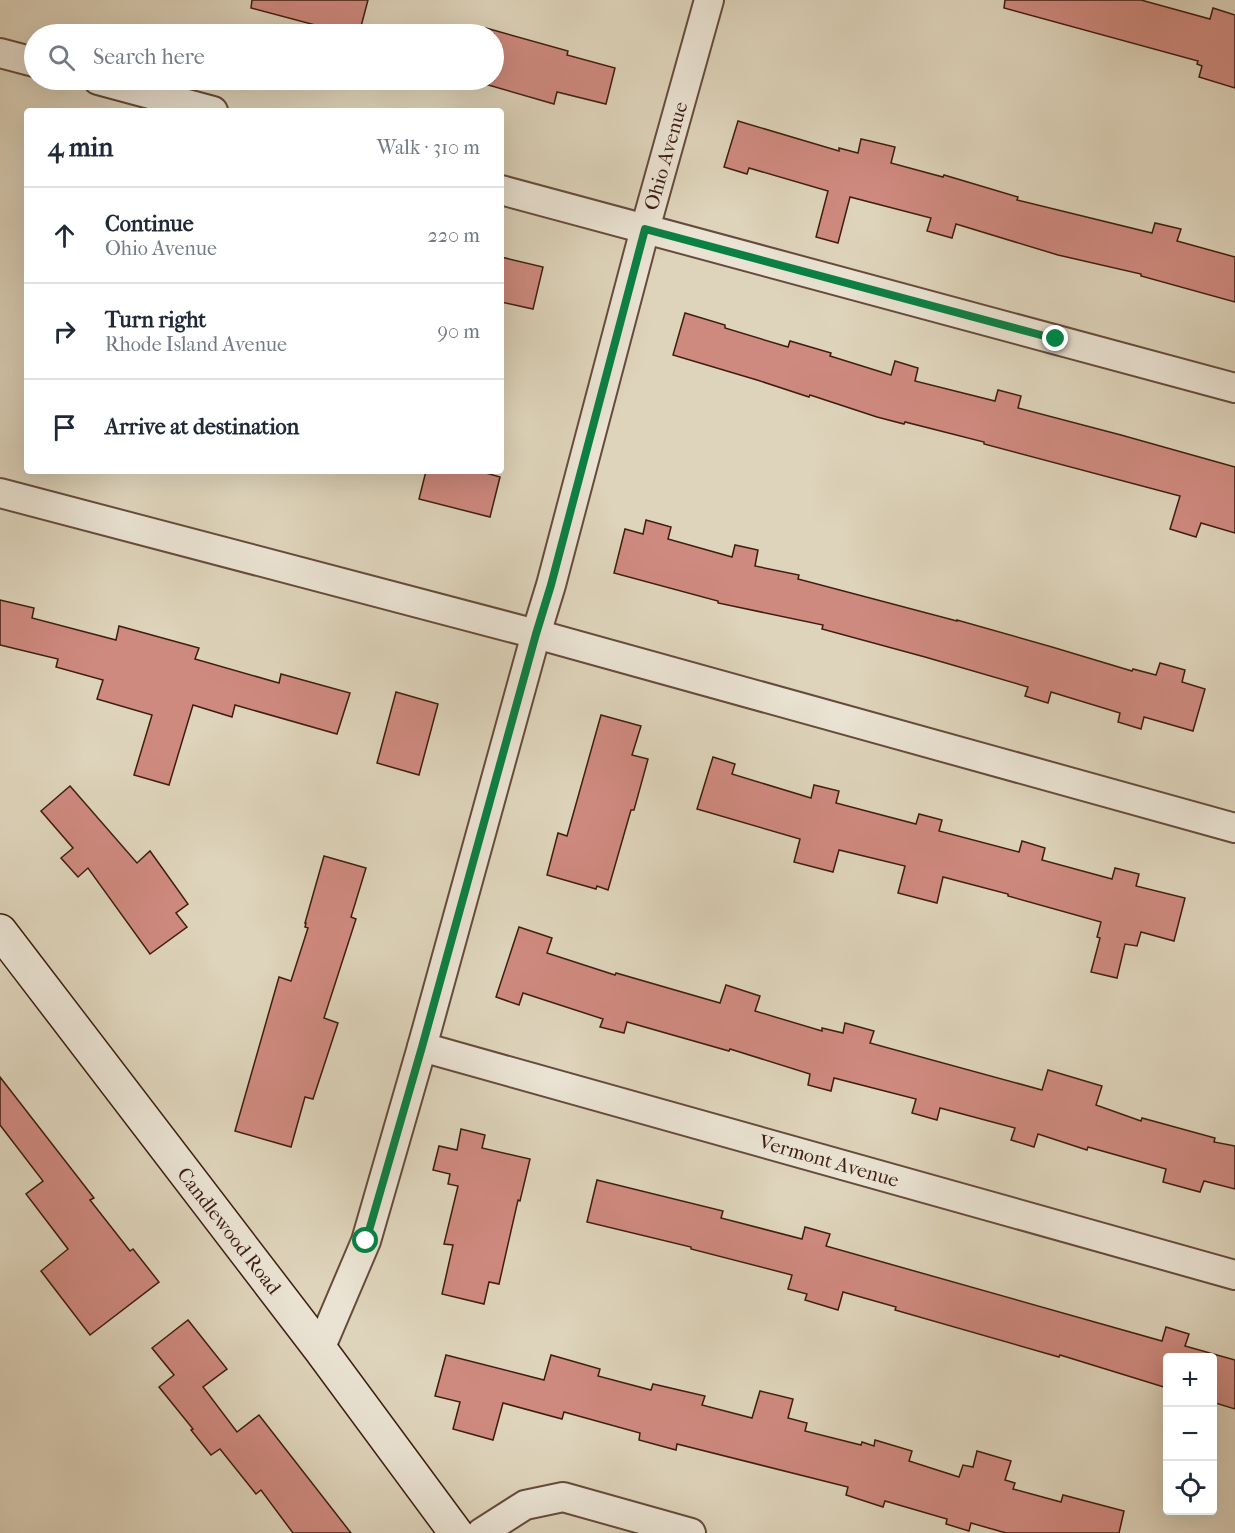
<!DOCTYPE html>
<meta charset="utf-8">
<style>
:root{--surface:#fff;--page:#f6f6f7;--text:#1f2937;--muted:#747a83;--line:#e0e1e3}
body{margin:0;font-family:"IM FELL French Canon",serif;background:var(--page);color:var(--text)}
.controls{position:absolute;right:18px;bottom:18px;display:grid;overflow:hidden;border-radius:6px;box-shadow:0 6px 24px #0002}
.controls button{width:54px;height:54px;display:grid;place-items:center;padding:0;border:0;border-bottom:2px solid var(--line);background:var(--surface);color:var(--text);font:30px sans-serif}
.stop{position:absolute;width:18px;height:18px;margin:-14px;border:4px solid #0b8043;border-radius:50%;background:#fff}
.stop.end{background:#0b8043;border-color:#fff;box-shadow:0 2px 6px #0008}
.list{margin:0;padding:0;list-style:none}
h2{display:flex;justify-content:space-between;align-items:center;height:78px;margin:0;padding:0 24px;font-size:26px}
h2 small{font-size:20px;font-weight:400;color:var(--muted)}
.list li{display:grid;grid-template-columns:39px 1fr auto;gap:18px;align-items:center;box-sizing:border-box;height:96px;padding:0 24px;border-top:2px solid var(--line)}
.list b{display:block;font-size:22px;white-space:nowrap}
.list p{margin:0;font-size:20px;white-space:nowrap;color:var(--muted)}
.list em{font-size:20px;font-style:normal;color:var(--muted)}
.icon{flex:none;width:33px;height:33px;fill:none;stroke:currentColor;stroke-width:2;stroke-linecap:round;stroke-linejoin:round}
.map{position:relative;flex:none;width:1235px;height:1533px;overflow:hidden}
.search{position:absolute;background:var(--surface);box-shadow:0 6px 24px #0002;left:24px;top:24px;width:480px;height:66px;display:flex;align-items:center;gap:15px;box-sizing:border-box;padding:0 21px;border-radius:33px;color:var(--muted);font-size:22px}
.panel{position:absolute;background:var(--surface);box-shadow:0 6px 24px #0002;left:24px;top:108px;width:480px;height:366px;border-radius:6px}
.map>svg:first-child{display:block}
.building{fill:#cf8a7f;stroke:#3e1d10;stroke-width:1.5}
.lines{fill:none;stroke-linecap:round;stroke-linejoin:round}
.street-casing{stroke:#664b3b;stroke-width:32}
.secondary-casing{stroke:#3e1d10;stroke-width:36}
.street{stroke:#eae3d3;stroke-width:28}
.secondary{stroke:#eae3d3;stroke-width:33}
.route{stroke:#0b8043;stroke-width:8}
.labels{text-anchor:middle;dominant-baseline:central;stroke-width:5;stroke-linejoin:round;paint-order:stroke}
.street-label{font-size:20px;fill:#3e1d10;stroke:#eae3d3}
</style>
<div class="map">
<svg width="1235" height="1533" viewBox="0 0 1235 1533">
<rect width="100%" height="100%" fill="#ded4bb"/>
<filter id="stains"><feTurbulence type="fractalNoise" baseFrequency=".00333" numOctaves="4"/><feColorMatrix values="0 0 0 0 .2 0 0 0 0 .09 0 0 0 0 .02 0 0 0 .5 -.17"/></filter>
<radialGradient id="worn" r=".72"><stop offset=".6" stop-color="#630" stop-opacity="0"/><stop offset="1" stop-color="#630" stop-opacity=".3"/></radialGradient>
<!-- building -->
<g class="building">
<path d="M252,0H368L359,34H349L251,8Z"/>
<path d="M1005,0H1141L1210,19L1213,8L1235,15V88L1199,77L1202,66L1197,64L1198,61L1004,8Z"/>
<path d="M486,28L568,51L567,55L615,68L606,104L557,92L554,104L471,80H494V34H484Z"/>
<path d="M738,121L839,151V148L858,153L861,139L870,141L895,147L891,163L943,177L944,175L1018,197L1017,200L1152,233L1155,223L1181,229L1177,241L1235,257V302L1141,276V274L1058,255L956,224L952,238L927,231L931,218L850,197L838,243L816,237L828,191L749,168L747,174L724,167Z"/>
<path d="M501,257L543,267L533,309L501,302Z"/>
<path d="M685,313L725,325V328L788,347L790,341L831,353L830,356L891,375L895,361L918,368L915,381L995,401L998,390L1021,396L1018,408L1121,435L1235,467V533L1201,523L1196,537L1170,529L1180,496L984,444V442L905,422L904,424L877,417L810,395L809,397L757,380L673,355Z"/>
<path d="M426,471H479L500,477L490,517L419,499Z"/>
<path d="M646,520L671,527L668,539L732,557L735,545L758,550L755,566L799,575L798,579L957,621V620L1052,647L1132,671L1133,669L1156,675L1160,663L1185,670L1182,682L1205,689L1193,731L1144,717L1141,729L1118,722L1120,713L1051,692L1048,703L1025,696L1028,687L925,657L822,629L823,625L718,603V601L614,573L625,529L643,534Z"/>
<path d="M0,600L34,608L32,618L116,640L119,626L199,648L195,659L279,683L281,674L350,693L337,734L235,705L232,717L193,705L169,785L134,775L152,715L97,699L103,680L56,667L58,659L0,645Z"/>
<path d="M396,692L438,704L419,775L377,763Z"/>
<path d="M601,715L641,726L632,755L648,759L634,810H631L608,890L597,886L596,889L547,875L558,833L567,836Z"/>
<path d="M713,757L735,764L732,774L811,798L814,785L839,791L836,803L916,824L919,814L942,820L939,831L1019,852L1022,841L1045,848L1042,860L1112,879L1115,868L1139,874L1136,886L1185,898L1174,941L1141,932L1137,946L1125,944L1117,978L1091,972L1100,938L1097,937L1101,922L1008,896V894L943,877L937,903L898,893L905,866L839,850L833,872L794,862L800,839L697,809Z"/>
<path d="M70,786L137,863L150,851L188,904L176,913L187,927L150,954L88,868L78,877L61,858L73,848L41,811Z"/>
<path d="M324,856L366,868L351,917L356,919L324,1018L338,1023L313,1099L305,1097L291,1147L235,1131L279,977L291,981L308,928L305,927L306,923H305Z"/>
<path d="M519,927L552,938L547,953L615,975L616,973L720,1003L726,985L760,996L755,1011L822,1031V1028L843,1033L845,1023L874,1031L870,1043L1042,1090L1048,1070L1102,1086L1096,1105L1141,1121L1142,1118L1215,1138L1214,1142L1235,1146V1189L1204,1181L1200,1192L1163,1182L1166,1169L1088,1147L1087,1150L1038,1134L1034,1147L1011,1140L1015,1128L940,1108L937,1120L912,1113L916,1099L834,1078L831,1091L808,1085L810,1074L730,1049L729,1051L627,1022L624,1033L600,1027L603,1019L523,993L519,1005L496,997Z"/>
<path d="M0,1077L94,1198L90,1200L130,1251L133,1249L159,1282L90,1335L41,1271L68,1249L26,1194L43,1181L0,1125Z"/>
<path d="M461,1129L485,1135L482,1148L530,1159L520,1201L518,1200L499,1284L489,1282L484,1304L442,1294L453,1245L444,1244L458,1186L448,1184L450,1174L433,1170L439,1146L457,1150Z"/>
<path d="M597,1180L723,1211L721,1218L802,1239L805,1227L830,1234L826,1246L1162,1341L1166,1327L1189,1334L1185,1346L1235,1360V1409L1212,1402V1358H1167V1388L1060,1355L1059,1357L895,1310L896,1307L843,1292L838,1310L805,1300L807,1294L788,1289L792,1275L691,1249V1247L587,1222Z"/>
<path d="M188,1320L227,1369L203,1387L237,1432L259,1415L351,1533H293L261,1490L256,1494L220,1449L211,1455L191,1430L193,1429L159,1387L174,1375L152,1348Z"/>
<path d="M446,1355L544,1380L551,1355L600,1369L598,1376L651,1390L653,1384L705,1396L702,1405L752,1418L760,1391L793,1399L788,1418L807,1423L805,1431L861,1445L862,1442L874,1446L875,1440L912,1451L909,1461L959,1477L963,1465L973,1467L977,1451L1011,1461L1005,1480L1015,1483L1013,1489L1061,1502L1063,1495L1124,1511L1119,1533H1006L971,1523L969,1531L946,1524L947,1519L885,1501L883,1507L846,1495L848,1487L677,1444L676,1450L639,1440L640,1433L564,1412L562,1419L503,1403L493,1440L453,1429L460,1402L435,1396Z"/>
</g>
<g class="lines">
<!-- street casing -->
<g class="street-casing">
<g id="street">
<path d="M0,53L34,62"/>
<path d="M98,80L213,111"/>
<path d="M501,190L1235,388"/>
<path d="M0,493L536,634L1235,828"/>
<path d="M422,1047L1235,1275"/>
<path d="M320,1349L366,1241L422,1047L536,634L551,585L645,229L709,0"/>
<path d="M481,1533L525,1505L563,1497L691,1533"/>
</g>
</g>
<!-- secondary casing -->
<g class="secondary-casing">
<path id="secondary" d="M0,931L320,1349L456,1533"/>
</g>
<!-- street -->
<use href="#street" class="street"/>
<!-- secondary -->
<use href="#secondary" class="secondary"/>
</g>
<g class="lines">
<!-- route -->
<path class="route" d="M366,1241L422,1047L536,634L551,585L645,229L1056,339"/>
</g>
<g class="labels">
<!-- street labels -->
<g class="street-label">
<text transform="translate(666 156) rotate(-74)">Ohio Avenue</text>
<text transform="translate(829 1161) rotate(16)">Vermont Avenue</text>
<text transform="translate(229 1231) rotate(52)">Candlewood Road</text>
</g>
</g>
<rect width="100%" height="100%" filter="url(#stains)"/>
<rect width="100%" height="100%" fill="url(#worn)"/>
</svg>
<div class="controls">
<button>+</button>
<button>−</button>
<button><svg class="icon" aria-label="locate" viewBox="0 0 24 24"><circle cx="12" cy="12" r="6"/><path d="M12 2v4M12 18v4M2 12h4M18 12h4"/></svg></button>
</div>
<div class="stop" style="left:366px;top:1241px"></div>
<div class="stop end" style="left:1056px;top:339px"></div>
<div class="search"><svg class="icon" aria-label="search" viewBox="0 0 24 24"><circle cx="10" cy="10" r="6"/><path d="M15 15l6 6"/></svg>Search here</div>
<section class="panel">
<h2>4 min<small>Walk · 310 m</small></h2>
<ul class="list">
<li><svg class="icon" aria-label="ahead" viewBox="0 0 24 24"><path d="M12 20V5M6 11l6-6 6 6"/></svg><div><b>Continue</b><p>Ohio Avenue</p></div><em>220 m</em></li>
<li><svg class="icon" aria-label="right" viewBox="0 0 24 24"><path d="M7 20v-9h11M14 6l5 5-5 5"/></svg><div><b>Turn right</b><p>Rhode Island Avenue</p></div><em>90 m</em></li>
<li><svg class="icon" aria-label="arrive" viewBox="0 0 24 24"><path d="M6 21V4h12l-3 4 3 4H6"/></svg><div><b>Arrive at destination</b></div></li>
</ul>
</section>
</div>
